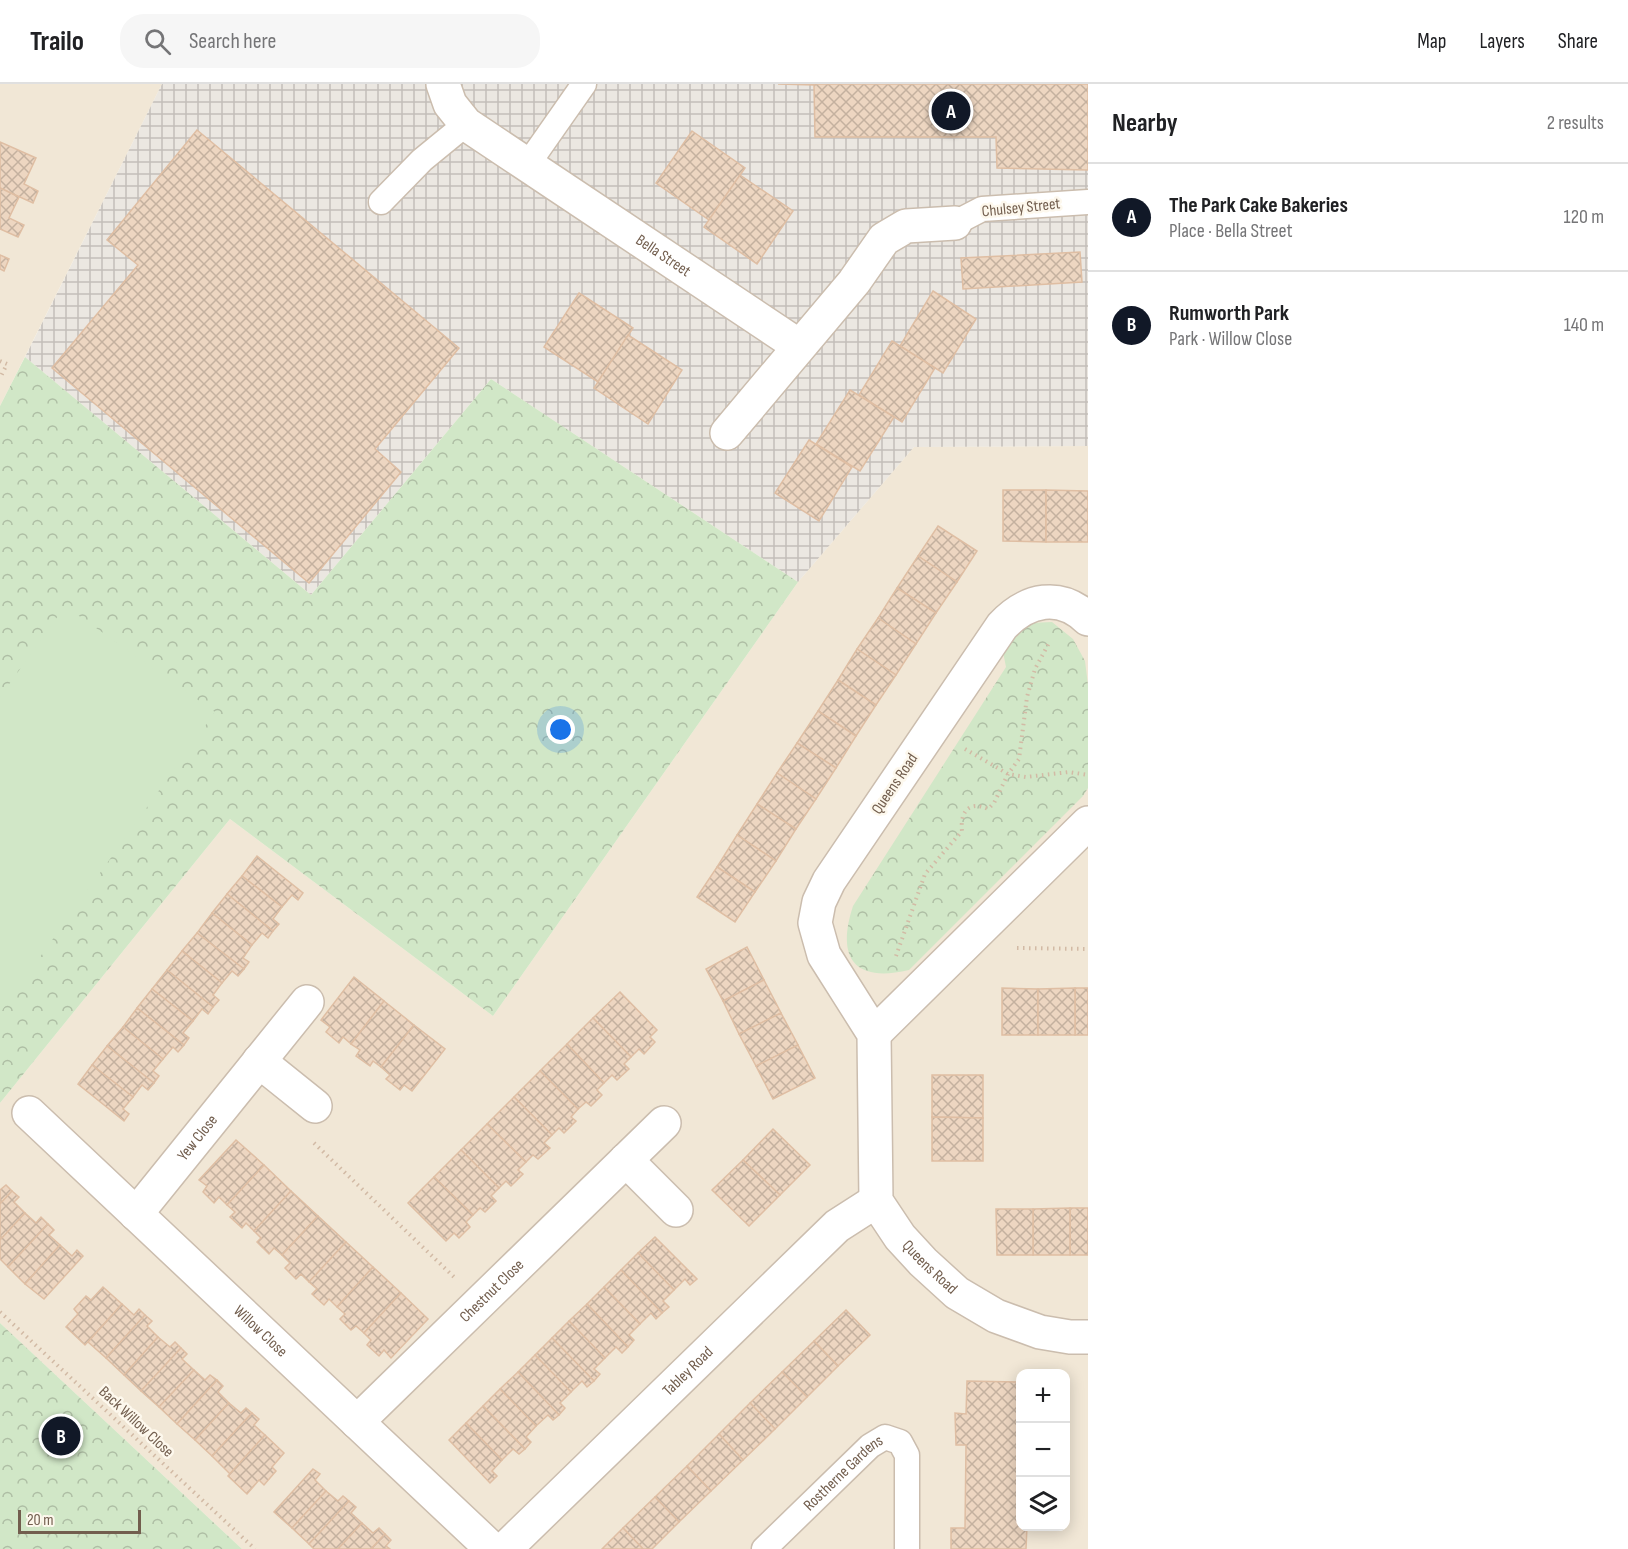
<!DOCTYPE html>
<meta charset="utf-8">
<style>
:root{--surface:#fff;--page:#f6f6f6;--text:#202124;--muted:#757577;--line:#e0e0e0;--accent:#111827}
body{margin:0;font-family:"Sofia Sans Condensed",sans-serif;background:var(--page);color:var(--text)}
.controls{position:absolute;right:18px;bottom:18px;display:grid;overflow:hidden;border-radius:12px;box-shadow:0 3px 15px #0003}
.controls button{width:54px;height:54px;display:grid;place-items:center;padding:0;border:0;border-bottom:2px solid var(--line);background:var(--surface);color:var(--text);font:30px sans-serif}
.scale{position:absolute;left:18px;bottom:15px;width:123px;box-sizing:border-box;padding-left:6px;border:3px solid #725e4e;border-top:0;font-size:16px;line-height:21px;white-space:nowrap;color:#725e4e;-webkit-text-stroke:4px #fdf8ed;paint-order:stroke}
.you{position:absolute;left:561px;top:646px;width:21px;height:21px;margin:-15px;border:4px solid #fff;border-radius:50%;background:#1a73e8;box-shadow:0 0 0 9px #1a73e833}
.badge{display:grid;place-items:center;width:39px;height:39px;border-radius:50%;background:var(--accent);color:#fff;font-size:20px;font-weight:700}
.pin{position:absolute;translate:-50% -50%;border:3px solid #fff;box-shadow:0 2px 6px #0006}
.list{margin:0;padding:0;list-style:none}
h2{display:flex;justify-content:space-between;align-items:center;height:78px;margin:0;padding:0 24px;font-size:26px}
h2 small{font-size:20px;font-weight:400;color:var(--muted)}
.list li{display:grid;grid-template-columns:39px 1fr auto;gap:18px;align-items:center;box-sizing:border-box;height:108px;padding:0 24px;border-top:2px solid var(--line)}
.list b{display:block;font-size:22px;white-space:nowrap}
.list p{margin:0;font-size:20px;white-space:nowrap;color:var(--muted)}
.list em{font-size:20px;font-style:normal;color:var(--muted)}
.icon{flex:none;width:33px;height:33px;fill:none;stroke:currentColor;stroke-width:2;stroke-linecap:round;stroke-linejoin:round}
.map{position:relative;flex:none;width:1088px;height:1465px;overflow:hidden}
header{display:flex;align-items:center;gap:36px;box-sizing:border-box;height:84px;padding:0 30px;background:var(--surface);border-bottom:2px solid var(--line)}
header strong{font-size:28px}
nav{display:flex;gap:33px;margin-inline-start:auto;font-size:21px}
.search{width:420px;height:54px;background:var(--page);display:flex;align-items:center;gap:15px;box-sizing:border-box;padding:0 21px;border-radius:24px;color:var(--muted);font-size:22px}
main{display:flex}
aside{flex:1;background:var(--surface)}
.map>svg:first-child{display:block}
.residential{fill:#f1e7d6;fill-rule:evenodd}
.industrial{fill:url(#industrial-grid)}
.forest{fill:url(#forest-crowns)}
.pitch{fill:#d1e7c7}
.building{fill:url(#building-cross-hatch);stroke:#dfbea3;stroke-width:1.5}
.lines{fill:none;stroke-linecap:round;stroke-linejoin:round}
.service-casing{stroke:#cbbdae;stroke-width:27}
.minor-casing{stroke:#cbbdae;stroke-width:36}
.path{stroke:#d2baa5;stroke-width:4;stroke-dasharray:1.5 4.5;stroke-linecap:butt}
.service{stroke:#fff;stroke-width:24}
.minor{stroke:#fff;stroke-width:33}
.labels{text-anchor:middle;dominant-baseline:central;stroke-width:5;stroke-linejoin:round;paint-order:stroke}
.street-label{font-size:16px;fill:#725e4e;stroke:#fdf8ed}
</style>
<header>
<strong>Trailo</strong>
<div class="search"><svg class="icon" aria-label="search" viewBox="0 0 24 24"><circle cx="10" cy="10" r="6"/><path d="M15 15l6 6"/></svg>Search here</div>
<nav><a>Map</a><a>Layers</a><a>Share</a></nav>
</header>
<main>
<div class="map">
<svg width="1088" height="1465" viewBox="0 0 1088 1465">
<defs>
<pattern id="industrial-grid" width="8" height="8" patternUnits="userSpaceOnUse" patternTransform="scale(1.5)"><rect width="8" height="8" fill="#ebe7e1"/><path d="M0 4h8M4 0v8" fill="none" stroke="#c3beb9"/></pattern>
<pattern id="forest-crowns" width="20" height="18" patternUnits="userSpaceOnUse" patternTransform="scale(1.5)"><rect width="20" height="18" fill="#d1e7c7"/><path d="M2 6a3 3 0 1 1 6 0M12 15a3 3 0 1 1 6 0" fill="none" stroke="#aebea4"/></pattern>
<pattern id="building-cross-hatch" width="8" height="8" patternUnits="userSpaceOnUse" patternTransform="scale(1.5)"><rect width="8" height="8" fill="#edd6c1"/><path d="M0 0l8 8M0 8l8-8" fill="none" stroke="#c4b19f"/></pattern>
</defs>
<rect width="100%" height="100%" fill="#faf5e7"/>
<!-- residential -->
<g class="residential">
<path d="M0,0H162L0,322Z"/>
<path d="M1088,362V1465H242L0,1239V1019L230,735L493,932L798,498L914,363ZM1020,1290H1066V1442H1020Z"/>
</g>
<!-- industrial -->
<path class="industrial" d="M162,0H1088V362L914,363L798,498L491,295L311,511L25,273Z"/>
<!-- forest -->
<g class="forest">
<path d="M25,273L311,511L491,295L798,498L493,932L230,735L0,1019V322Z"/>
<path d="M1052,538L1073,555L1085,577L1088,601V704L1083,712L909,886C854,899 836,874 853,822L1006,583L1003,568L1012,547L1030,539Z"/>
<path d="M0,1239L242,1465H0Z"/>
</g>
<!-- pitch -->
<path class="pitch" d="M65,522L215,628L0,929V613Z"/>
<!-- building -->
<g class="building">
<path d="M778,0H1088V86L997,84L996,53H815L814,1Z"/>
<path d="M197,46L459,264L375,365L401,388L309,499L52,284L138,181L107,156Z"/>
<path d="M692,47L745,84L709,136L656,99Z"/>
<path d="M0,58L36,74L24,100L38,107L33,119L0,104Z"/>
<path d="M740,91L793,127L757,180L704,143Z"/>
<path d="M0,104L19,113L9,134L24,141L18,153L0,145Z"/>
<path d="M1080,168L1082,198L963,205L961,174Z"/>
<path d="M0,171L9,175L4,187L0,185Z"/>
<path d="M933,207L976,235L943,289L900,262Z"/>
<path d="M579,209L633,244L598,298L544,263Z"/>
<path d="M628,251L682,286L648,340L594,304Z"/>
<path d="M892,257L935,284L902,338L859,311Z"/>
<path d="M850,306L894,333L860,387L816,360Z"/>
<path d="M809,356L852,383L819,437L775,409Z"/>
<path d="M1003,406H1046V458L1003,457Z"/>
<path d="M1046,406L1088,407V458H1046Z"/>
<path d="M938,442L977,467L957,498L918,472Z"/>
<path d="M918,472L957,498L936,529L897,504Z"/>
<path d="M897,504L936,529L916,560L878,534Z"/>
<path d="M878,534L916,560L896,591L857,565Z"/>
<path d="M857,565L896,591L876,621L838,596Z"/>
<path d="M838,596L876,621L856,652L818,627Z"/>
<path d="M818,627L856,652L836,684L797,659Z"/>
<path d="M797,659L836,684L816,715L777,689Z"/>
<path d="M777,689L816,715L796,745L757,720Z"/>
<path d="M757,720L796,745L776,777L737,751Z"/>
<path d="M737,751L776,777L755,808L717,783Z"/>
<path d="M257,772L303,809L298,816L292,811L282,823L242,792Z"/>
<path d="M717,783L755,808L735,838L697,813Z"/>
<path d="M242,792L282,823L273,835L279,840L273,847L227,810Z"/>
<path d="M227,810L273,847L268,854L262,849L252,861L212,829Z"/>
<path d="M212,829L252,861L243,874L249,878L244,885L197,849Z"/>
<path d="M197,849L244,885L238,892L232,887L222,899L182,867Z"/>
<path d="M747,863L764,896L723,917L706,885Z"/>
<path d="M182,867L222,899L213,911L219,916L213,923L167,886Z"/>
<path d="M167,886L213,923L208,930L202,925L193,937L152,905Z"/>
<path d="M354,893L384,917L351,960L343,953L339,959L326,948L330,943L321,936Z"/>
<path d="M764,896L781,929L739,950L723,917Z"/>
<path d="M1002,904L1038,905V951H1002Z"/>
<rect x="1075" y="904" width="13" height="47"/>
<path d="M1075,904V951H1038V905Z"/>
<path d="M152,905L193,937L183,949L189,954L184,961L137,924Z"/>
<path d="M620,908L657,946L650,953L655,958L644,970L639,965L631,973L593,934Z"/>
<path d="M384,917L414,941L381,983L373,977L370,982L356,972L360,966L351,960Z"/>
<path d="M137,924L184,961L178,968L173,963L163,975L123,943Z"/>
<path d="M781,929L798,961L756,982L739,950Z"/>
<path d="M593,934L631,973L624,980L629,985L617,996L612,991L604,999L567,960Z"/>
<path d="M414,941L445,965L412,1007L404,1001L400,1006L386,995L390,991L381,983Z"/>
<path d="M123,943L163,975L153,987L159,992L154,999L107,962Z"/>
<path d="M567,960L604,999L597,1006L602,1011L591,1022L586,1018L578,1025L540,987Z"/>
<path d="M798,961L815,994L773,1015L756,982Z"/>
<path d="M107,962L154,999L148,1006L142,1001L133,1013L92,981Z"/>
<path d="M92,981L133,1013L123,1025L129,1030L124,1037L78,1000Z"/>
<path d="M540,987L578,1025L571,1033L576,1037L564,1049L559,1044L552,1051L514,1013Z"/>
<path d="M932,991H983V1034L932,1033Z"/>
<path d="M514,1013L552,1051L544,1059L550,1064L538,1075L533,1071L526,1078L487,1040Z"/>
<path d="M932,1033L983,1034V1077H932Z"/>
<path d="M487,1040L526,1078L518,1086L523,1090L511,1102L506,1097L499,1104L461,1066Z"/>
<path d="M773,1045L810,1081L780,1111L743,1076Z"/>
<path d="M236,1056L264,1081L227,1121L219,1113L214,1119L203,1108L207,1102L199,1096Z"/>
<path d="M461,1066L499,1104L491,1112L496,1117L485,1128L480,1124L473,1131L434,1093Z"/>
<path d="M743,1076L780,1111L749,1142L712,1106Z"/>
<path d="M264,1081L291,1107L254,1147L246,1139L242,1144L230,1133L235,1128L227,1121Z"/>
<path d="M434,1093L473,1131L466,1138L470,1143L459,1154L454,1149L446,1157L408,1119Z"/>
<path d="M6,1101L12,1107L0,1120V1106Z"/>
<path d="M12,1107L19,1113L14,1118L25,1129L0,1156V1120Z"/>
<path d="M291,1107L318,1132L282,1171L274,1164L269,1170L257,1158L261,1154L254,1147Z"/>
<rect x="1070" y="1124" width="18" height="47"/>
<path d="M1070,1124V1171H1033V1125Z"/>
<path d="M996,1125H1033V1171H997Z"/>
<path d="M25,1129L36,1139L41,1133L48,1140L8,1183L0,1175V1156Z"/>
<path d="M318,1132L346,1158L309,1198L301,1190L296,1195L285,1184L290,1179L282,1171Z"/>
<path d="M48,1140L54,1146L49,1151L60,1161L25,1200L8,1183Z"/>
<path d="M655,1153L697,1195L690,1201L685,1195L674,1206L638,1169Z"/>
<path d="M346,1158L373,1183L337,1223L329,1215L324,1221L312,1210L317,1205L309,1198Z"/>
<path d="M60,1161L72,1172L77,1166L83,1172L44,1215L25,1200Z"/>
<path d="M638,1169L674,1206L663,1217L669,1223L662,1229L621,1186Z"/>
<path d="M373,1183L401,1209L364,1249L356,1242L351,1246L340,1235L345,1230L337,1223Z"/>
<path d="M621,1186L662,1229L656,1235L651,1229L640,1240L604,1203Z"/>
<path d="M103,1203L122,1220L85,1261L66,1243L78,1230L74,1225L86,1212L91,1216Z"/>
<path d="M604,1203L640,1240L629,1251L634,1256L628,1263L587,1220Z"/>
<path d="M401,1209L428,1235L391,1274L384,1266L379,1272L367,1261L371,1256L364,1249Z"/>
<path d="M122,1220L134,1231L139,1225L145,1231L106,1274L88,1258Z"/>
<path d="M587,1220L628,1263L622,1269L616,1263L605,1274L569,1237Z"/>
<path d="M846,1226L870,1251L838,1282L814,1257Z"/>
<path d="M145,1231L152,1237L147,1242L158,1253L124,1291L106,1274Z"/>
<path d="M569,1237L605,1274L594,1285L600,1290L594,1297L552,1254Z"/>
<path d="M158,1253L170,1263L175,1258L181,1264L141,1307L124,1291Z"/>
<path d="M552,1254L594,1297L587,1303L582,1297L571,1308L535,1271Z"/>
<path d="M814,1257L838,1282L807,1313L782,1288Z"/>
<path d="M181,1264L187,1270L182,1275L194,1286L159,1323L141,1307Z"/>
<path d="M535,1271L571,1308L560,1319L565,1324L559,1331L518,1288Z"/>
<path d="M194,1286L205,1296L210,1291L217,1296L177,1340L159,1323Z"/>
<path d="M518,1288L559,1331L553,1336L548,1331L536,1342L500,1305Z"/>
<path d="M782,1288L807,1313L775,1345L750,1319Z"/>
<path d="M217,1296L223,1302L218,1308L229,1319L195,1356L177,1340Z"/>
<path d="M967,1297L1020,1298V1442H1027L1026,1465H951V1444H965L966,1361H956L955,1329L966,1330Z"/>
<path d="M500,1305L536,1342L526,1353L531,1358L525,1365L483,1322Z"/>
<path d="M229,1319L241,1329L246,1324L252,1329L212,1372L195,1356Z"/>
<path d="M750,1319L775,1345L743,1376L719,1350Z"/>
<path d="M483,1322L525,1365L519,1370L513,1365L502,1376L466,1339Z"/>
<path d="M252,1329L259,1335L254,1341L265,1351L230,1390L212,1372Z"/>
<path d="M466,1339L502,1376L492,1387L497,1392L490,1399L449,1356Z"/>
<path d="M719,1350L743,1376L711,1407L687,1382Z"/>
<path d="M265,1351L284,1369L272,1383L276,1387L264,1401L259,1396L247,1410L228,1392Z"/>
<path d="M687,1382L711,1407L679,1438L655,1413Z"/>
<path d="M313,1385L320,1390L315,1396L326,1407L292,1444L274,1428Z"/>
<path d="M326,1407L338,1417L343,1412L349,1417L309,1460L292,1444Z"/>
<path d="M655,1413L679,1438L652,1465H643L623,1444Z"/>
<path d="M349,1417L356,1423L351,1429L362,1439L338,1465H314L309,1460Z"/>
<path d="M362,1439L373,1449L379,1444L385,1450L371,1465H338Z"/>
<path d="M623,1444L643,1465H602Z"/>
<path d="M385,1450L391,1456L386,1462L390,1465H371Z"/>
</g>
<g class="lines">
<!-- service casing -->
<g class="service-casing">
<g id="service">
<path d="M528,80L584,0"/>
<path d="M381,118L422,76L466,40"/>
<path d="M955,139L982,125L1088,118"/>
<path id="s1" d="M764,1465L870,1362L885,1353L900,1358L907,1371V1465"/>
</g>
</g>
<!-- minor casing -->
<g class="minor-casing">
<g id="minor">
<path id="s2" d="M443,0L450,20L466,40L799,262"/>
<path d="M727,349L854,198L884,155L906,142L955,139"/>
<path id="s3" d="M1088,535C1060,508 1027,515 1002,542L829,797L819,818L815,839L824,871L874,950L876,1117L900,1153L923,1178L957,1209L996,1232L1040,1248L1070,1253H1088"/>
<path d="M874,950L1088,739"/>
<path d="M259,977L315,1022"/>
<path id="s4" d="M29,1029L492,1465"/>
<path d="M626,1076L676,1126"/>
<path id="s5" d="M136,1130L307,918"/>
<path id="s6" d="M357,1338L664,1039"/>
<path id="s7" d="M505,1465L837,1142L876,1117"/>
</g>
</g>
<!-- path -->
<g class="path">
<path d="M0,277L7,280L0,294"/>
<path d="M965,665L1008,690L1026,693L1069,688L1088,691"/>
<path d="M1017,864L1088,865"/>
<path d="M896,872L925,790L962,747C960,729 968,716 988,725L994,719L1008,690L1019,675L1027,613L1035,585L1050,557"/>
<path d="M314,1059L454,1193"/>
<path d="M0,1228L255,1465"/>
</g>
<!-- service -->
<use href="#service" class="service"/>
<!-- minor -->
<use href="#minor" class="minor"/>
</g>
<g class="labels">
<!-- street labels -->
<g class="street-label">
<text transform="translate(1021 124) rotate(-6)">Chulsey Street</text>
<text stroke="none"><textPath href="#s2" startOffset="284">Bella Street</textPath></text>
<text transform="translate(895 700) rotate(-56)">Queens Road</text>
<text stroke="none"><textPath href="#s5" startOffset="98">Yew Close</textPath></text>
<text stroke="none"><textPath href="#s3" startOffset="830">Queens Road</textPath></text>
<text stroke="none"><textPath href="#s6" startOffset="188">Chestnut Close</textPath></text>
<text stroke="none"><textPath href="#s4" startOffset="318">Willow Close</textPath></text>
<text stroke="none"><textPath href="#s7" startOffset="255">Tabley Road</textPath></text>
<text transform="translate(136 1338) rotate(43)">Back Willow Close</text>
<text stroke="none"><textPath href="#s1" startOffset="110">Rostherne Gardens</textPath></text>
</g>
</g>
</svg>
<div class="controls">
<button>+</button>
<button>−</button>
<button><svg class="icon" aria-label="layers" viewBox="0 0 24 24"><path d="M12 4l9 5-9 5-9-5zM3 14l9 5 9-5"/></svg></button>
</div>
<div class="scale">20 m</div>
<div class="you"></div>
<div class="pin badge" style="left:951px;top:27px">A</div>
<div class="pin badge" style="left:61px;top:1352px">B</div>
</div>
<aside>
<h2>Nearby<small>2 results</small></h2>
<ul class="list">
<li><span class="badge">A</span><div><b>The Park Cake Bakeries</b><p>Place · Bella Street</p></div><em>120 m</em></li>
<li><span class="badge">B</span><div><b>Rumworth Park</b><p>Park · Willow Close</p></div><em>140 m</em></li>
</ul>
</aside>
</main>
